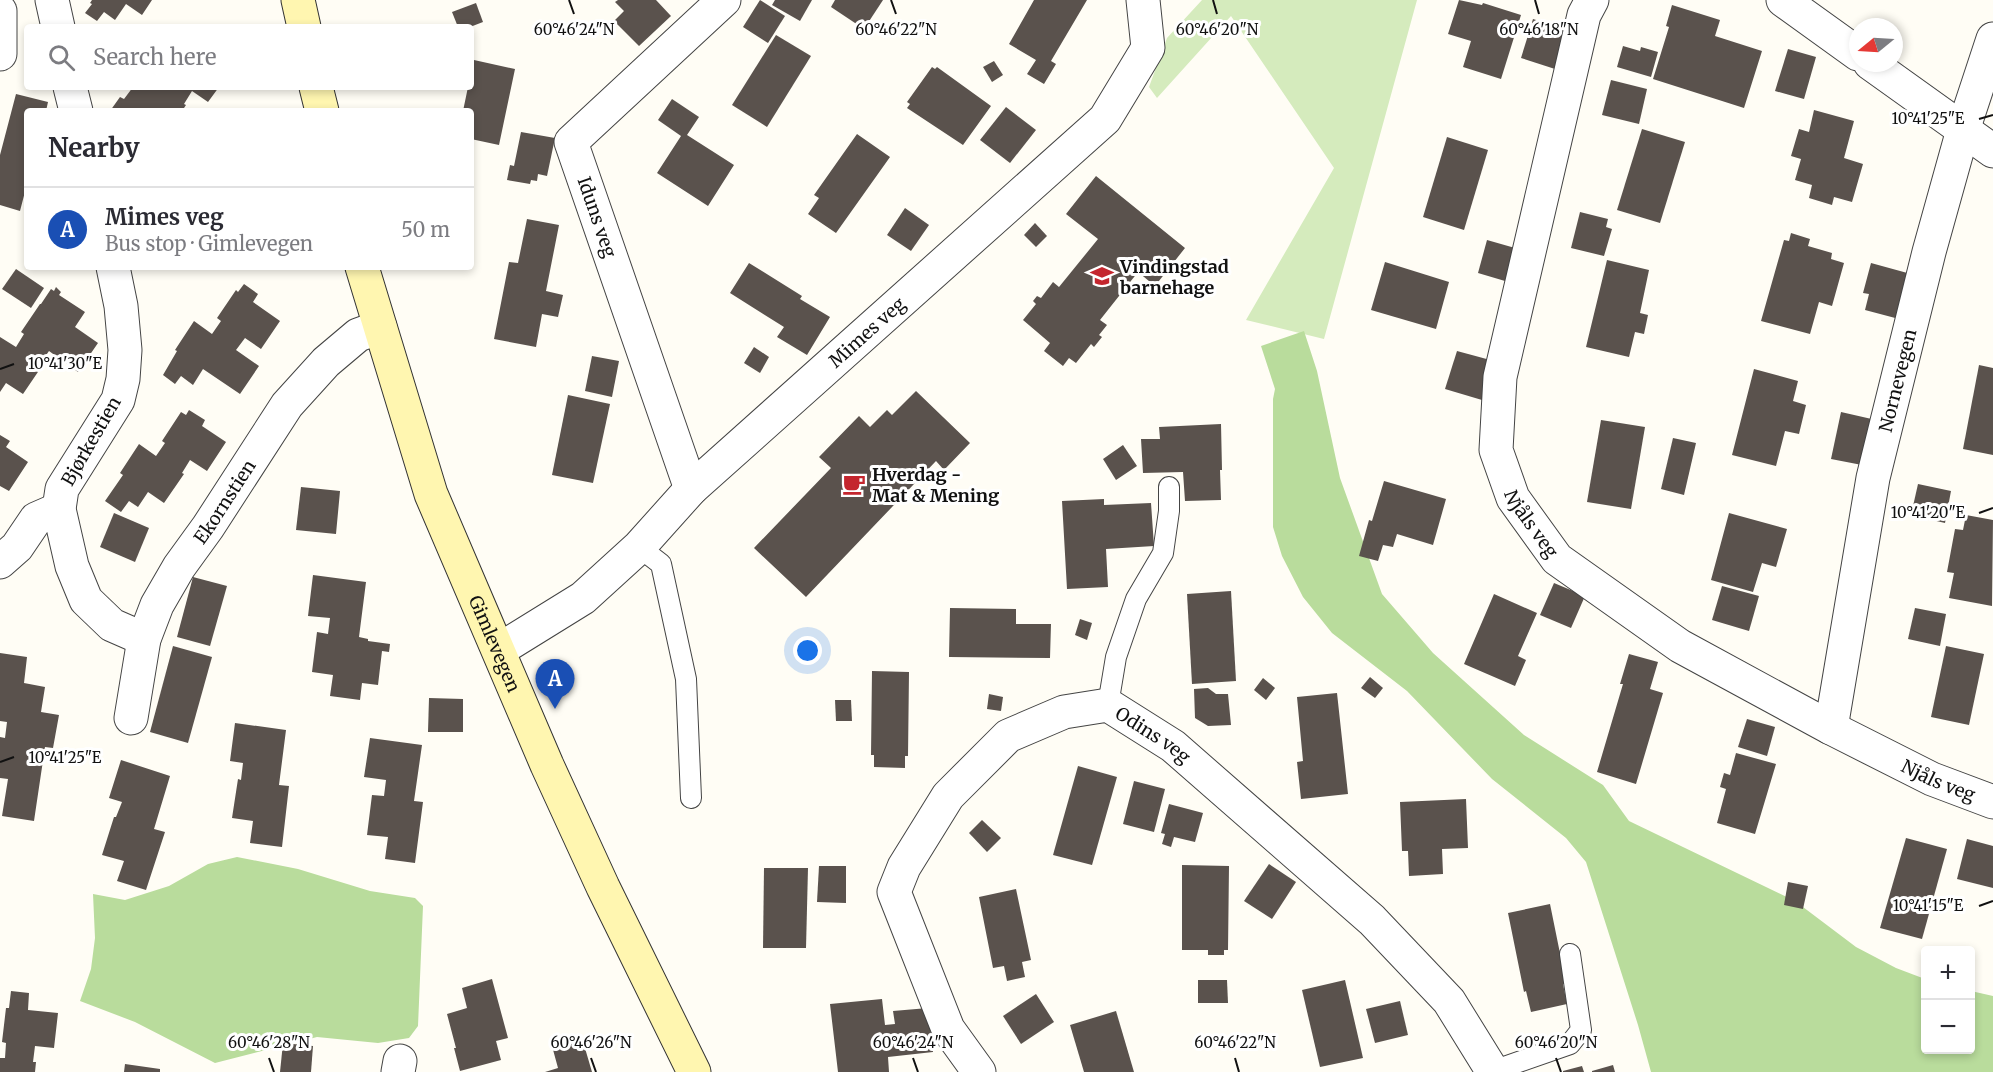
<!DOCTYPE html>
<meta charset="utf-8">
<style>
:root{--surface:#fff;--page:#f2f2f3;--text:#2b2b33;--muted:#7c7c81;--line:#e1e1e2;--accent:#111827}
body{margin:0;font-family:Merriweather,serif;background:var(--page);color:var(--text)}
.controls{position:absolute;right:18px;bottom:18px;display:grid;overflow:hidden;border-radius:6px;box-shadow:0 3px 9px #0003}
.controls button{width:54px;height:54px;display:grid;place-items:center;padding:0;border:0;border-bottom:2px solid var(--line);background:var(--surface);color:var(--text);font:30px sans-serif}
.compass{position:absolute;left:1849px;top:18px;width:54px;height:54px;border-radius:50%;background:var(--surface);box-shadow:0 3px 9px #0003;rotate:252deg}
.you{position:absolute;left:808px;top:651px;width:21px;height:21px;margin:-15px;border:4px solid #fff;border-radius:50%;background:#1a73e8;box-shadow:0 0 0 9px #1a73e833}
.badge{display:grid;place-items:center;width:39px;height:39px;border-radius:50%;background:var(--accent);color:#fff;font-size:20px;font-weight:700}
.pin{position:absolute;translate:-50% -50px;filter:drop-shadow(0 2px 3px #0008)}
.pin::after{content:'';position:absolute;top:32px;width:21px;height:18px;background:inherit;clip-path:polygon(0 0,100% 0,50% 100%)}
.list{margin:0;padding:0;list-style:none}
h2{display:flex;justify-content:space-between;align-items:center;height:78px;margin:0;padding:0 24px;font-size:26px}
h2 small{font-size:20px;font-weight:400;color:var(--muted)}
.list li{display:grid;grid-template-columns:39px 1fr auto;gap:18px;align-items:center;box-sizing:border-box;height:84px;padding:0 24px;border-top:2px solid var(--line)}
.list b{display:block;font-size:22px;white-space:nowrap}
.list p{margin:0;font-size:20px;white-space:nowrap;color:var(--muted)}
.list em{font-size:20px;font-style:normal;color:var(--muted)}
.icon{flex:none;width:33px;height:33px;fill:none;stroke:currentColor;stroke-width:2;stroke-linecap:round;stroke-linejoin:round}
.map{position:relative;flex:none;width:1993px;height:1072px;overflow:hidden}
.search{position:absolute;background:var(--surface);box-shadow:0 3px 9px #0003;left:24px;top:24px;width:450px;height:66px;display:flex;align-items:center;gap:15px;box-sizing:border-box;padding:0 21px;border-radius:6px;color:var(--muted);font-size:22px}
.panel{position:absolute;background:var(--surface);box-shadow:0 3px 9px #0003;left:24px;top:108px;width:450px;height:162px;border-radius:6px}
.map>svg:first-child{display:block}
.green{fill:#d5ebbd}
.forest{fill:#b9dc9c}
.building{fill:#5a524d}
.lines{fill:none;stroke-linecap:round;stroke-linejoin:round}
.lane-casing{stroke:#444;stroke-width:22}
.street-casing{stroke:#444;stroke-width:35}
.secondary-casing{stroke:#333;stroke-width:35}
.lane{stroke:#fff;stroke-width:20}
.street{stroke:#fff;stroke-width:33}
.secondary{stroke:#fff6b0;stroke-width:33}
.ticks{fill:none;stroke:#111;stroke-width:2}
.labels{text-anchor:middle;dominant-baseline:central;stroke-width:6;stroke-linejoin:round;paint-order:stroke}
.street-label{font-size:18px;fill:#111;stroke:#fff}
.poi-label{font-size:18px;font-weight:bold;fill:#111;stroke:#fff;text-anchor:start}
.ticks-label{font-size:15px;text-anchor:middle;fill:#111;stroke:#fff;stroke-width:6;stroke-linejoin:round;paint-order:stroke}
</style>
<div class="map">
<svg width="1993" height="1072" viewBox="0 0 1993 1072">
<rect width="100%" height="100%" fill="#fffdf5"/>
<!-- green -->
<path class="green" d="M1202,0H1417L1324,339L1246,320L1334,168L1231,16L1157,98L1149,87L1167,38Z"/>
<!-- forest -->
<g class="forest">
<path d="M1304,331L1317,371L1340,478L1382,594L1433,653L1524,735L1603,785L1629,821L1795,901L1856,947L1896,968L1925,979L1926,1050H1970L1971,991L1993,996V1072H1651L1638,1025L1586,862L1566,838L1492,779L1407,691L1332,633L1303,597L1282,556L1273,527V399L1275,389L1261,346Z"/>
<path d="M237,857L298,869L370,891L415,898L423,906L418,1026L409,1038L378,1043L317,1037L215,1063L135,1022L80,1001L91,969L95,938L93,894L125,900L169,886L208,864Z"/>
</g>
<!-- building -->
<g class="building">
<path d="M92,0H152L142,15L126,4L115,20L104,12L97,21L85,13L92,4L90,3Z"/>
<path d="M618,0H656L671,16L639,46L614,21L624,11L615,2Z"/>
<path d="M760,0L785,16L768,43L743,27Z"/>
<path d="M775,0H812L800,21L772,5Z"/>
<path d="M835,0H883L864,29L831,7Z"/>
<path d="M1034,0H1087L1051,61L1056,64L1044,84L1027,74L1036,60L1009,44Z"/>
<path d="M1459,0L1482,5L1483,3L1521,15L1501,79L1463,67L1471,41L1448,34Z"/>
<path d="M476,3L483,22L470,27H458L452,12Z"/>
<path d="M1672,5L1720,20L1715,36L1762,51L1744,108L1653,79L1669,27L1666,26Z"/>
<path d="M1533,19L1567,30L1555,69L1521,58Z"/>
<path d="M776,35L811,56L767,127L732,105Z"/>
<path d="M1623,46L1640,51L1641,47L1658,52L1651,77L1617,67Z"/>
<path d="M1788,49L1816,57L1804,99L1775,91Z"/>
<path d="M474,60L515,69L499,145L471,139V111H463L468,87H471Z"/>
<path d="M994,61L1003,75L992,82L983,67Z"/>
<path d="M932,67L935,69L937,67L991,106L963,145L907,108L910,104L907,102Z"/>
<path d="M1611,80L1647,89L1639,124L1602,115Z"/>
<path d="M133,87H219L208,102L192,91L184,104L186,105L182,111H110L120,97L124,99Z"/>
<path d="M16,94L48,102L46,111H27V184L20,211L0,205V155Z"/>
<path d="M672,99L699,117L687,135L734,165L708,206L657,173L681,136L658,120Z"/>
<path d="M1006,107L1036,130L1010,163L980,140Z"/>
<path d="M1814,110L1854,121L1844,158L1863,164L1852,202L1834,197L1832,205L1809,198L1812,185L1795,180L1801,159L1791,156L1799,129L1809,132Z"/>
<path d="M1642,129L1685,142L1660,223L1617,210Z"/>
<path d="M521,132L555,138L547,176L538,174L537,181L531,180L530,184L507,180L510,165L514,166Z"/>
<path d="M857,134L890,157L836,233L808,214L819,198L814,195Z"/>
<path d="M1447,137L1488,150L1464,230L1423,217Z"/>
<path d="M1096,176L1185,248L1155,286L1138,272L1100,320L1107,325L1099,335L1102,337L1094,347L1091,344L1076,363L1069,358L1063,366L1044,351L1050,343L1023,320L1036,304L1033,301L1037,296L1041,298L1053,282L1059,287L1098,239L1066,214Z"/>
<path d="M905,208L929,225L911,251L887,235Z"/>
<path d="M1580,212L1608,219L1606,227L1612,229L1604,256L1571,248Z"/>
<path d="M527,219L559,225L546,291L563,295L558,317L542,314L536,347L494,339L509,262L518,263Z"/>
<path d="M1035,223L1047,236L1036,247L1024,235Z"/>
<path d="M1791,233L1810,239L1808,246L1832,253L1831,259L1844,263L1832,306L1819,302L1810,334L1761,321L1784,240L1789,241Z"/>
<path d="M1487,240L1515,248L1505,281L1478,273Z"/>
<path d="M1607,260L1649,270L1640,313L1648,315L1644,334L1635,332L1629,357L1586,347Z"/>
<path d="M1385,262L1449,282L1436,329L1371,310Z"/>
<path d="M749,263L802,296L800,299L830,317L807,355L777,337L784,327L730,293Z"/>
<path d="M1871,263L1911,274L1899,319L1865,310L1869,294L1863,293Z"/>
<path d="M16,269L44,288L31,308L2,289Z"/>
<path d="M244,284L258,294L253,302L280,321L261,349L245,338L236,350L259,366L240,394L203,369L193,385L181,376L175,384L163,375L177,351L175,350L194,321L212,334L221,321L217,318L236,290L238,292Z"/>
<path d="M56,287L61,292L59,295L85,312L75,327L98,343L78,372L49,351L40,364L42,366L23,394L6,383L0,392V337L16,347L24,334L21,332L40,304H41L51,289L54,291Z"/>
<path d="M754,347L769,357L760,373L744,363Z"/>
<path d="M1457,351L1494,361L1482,400L1445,389Z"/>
<path d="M592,356L619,361L612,397L585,391Z"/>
<path d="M1979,365L1993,368V455L1963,449Z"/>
<path d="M1754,369L1798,381L1793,401L1806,405L1799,434L1785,431L1776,466L1732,455Z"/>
<path d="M916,391L970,443L944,470L936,461L806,597L754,548L831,468L819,457L859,416L870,427L887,410L892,415Z"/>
<path d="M568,395L610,404L593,483L552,475Z"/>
<path d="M189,410L205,420L202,426L226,442L207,471L190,460L182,473L184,474L164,503L148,492L138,507L129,501L121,512L105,501L123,475L120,473L139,444L156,456L165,443L162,441L181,412L186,415Z"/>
<path d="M1841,412L1876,420L1862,465L1831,459Z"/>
<path d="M1601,420L1645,427L1631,509L1587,502Z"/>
<path d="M1221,424L1222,470H1220L1221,500L1185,501L1183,472L1143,473L1141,439H1160L1159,427Z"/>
<path d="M0,435L10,441L6,447L28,462L9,491L0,486Z"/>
<path d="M1673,438L1696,443L1684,495L1661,489Z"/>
<path d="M1123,445L1137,466L1116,480L1103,459Z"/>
<path d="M1384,481L1446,499L1433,545L1397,534L1393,547L1383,545L1378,561L1359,556L1369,520L1372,521Z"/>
<path d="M1918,484L1951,491L1945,523L1911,515Z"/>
<path d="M301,487L340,491L336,534L296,530Z"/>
<path d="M1104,499V505L1151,503L1154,546L1106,549L1108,587L1067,589L1062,501Z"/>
<path d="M114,513L149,528L135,562L100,547Z"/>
<path d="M1729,513L1787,529L1776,567L1762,563L1753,592L1711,580Z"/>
<path d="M1966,515L1993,520L1992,606L1949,598L1954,573L1947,572L1955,529L1963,530Z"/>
<path d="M313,575L366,582L359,637L368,639V641L390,644L389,652L382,651L378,685L362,683L360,700L330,696L333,675L312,672L317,632L328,634L330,618L308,616Z"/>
<path d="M193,577L227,586L210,646L177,637Z"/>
<path d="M1554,583L1585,596L1571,628L1540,615Z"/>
<path d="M1722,586L1759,596L1749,631L1712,620Z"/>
<path d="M1231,591L1236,681L1192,684L1187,594Z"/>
<path d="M1494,594L1537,613L1518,656L1526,660L1515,686L1464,664Z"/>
<path d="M950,608L1016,609V624H1051L1050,658L949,657Z"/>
<path d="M1915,608L1946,614L1940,646L1908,639Z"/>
<path d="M1080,619L1092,623L1087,640L1075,635Z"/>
<path d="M173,646L212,657L188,743L150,732Z"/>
<path d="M1946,646L1984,654L1969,725L1931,717Z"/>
<path d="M0,653L27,657L24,683L45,687L41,712L59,715L53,748L45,747L34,821L2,816L8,779L0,778V737L5,738L7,722L0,721Z"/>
<path d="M1629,654L1658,662L1650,689L1663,693L1636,784L1597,772L1623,684H1620Z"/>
<path d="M872,671L909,672L908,756H905V768L874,767V755H871Z"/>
<path d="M1370,677L1383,688L1375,698L1361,688Z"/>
<path d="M1263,678L1275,688L1266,700L1254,690Z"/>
<path d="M1208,688L1216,694H1228L1231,725L1208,726L1195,718L1194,689Z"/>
<path d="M1337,693L1348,794L1301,799L1297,762L1303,761L1297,697Z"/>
<path d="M989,694L1003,697L1001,711L987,709Z"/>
<path d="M429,698L463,699V732H428Z"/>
<path d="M835,700H851L852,721H836Z"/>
<path d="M1747,719L1775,727L1767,756L1738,747Z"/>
<path d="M235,723L286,730L279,785L289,786L282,847L250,843L253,821L232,818L238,779L241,780L243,763L230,761Z"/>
<path d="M370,738L422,745L414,801L423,802L415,863L385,859L388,837L367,835L372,795L384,796L386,780L364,777Z"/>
<path d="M1736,753L1776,764L1755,834L1717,823L1726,789L1720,787L1724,773L1730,775Z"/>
<path d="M121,760L170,776L154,829L165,832L146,890L117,881L124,861L102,855L114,817H116L122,802L109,798Z"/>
<path d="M1078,766L1117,777L1092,865L1053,855Z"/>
<path d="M1134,781L1165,789L1154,832L1123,824Z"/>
<path d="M1466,799L1468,848L1442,849L1443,874L1409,876L1408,851H1402L1400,802Z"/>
<path d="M1169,804L1203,813L1195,842L1174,837L1171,847L1162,844L1165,834L1161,833Z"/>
<path d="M982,820L1001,838L987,852L969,833Z"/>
<path d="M1906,838L1947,849L1922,939L1880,928Z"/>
<path d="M1967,839L1993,846V888L1957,879Z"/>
<path d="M1269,864L1296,882L1272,919L1244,901Z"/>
<path d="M1182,865L1229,866L1228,950H1224V955H1208V950H1182Z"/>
<path d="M819,866H846V903L817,902Z"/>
<path d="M764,868H808L806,948H763Z"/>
<path d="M1788,882L1808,886L1803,909L1784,905Z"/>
<path d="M1016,889L1031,960L1022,962L1025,977L1007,981L1004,966L993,968L979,897Z"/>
<path d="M1550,904L1566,983L1563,984L1567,1004L1531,1012L1526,991L1524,992L1508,913Z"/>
<path d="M492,979L508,1038L496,1041L501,1060L460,1071L454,1048H456L447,1014L467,1008L462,988Z"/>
<path d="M1198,980H1227L1228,1003H1198Z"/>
<path d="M1345,980L1363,1058L1320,1067L1302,990Z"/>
<path d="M11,991L29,993L28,1010L58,1013L54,1048L35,1046L33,1062H36L35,1072H0V1058H5L6,1043L2,1042L6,1008H9Z"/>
<path d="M1036,994L1054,1022L1021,1044L1003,1016Z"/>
<path d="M882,999L885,1025L895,1024L893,1011L928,1008L933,1052L888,1057L889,1072H838L830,1004Z"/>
<path d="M1400,1001L1408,1035L1375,1043L1366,1009Z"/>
<path d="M1116,1011L1134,1072H1084L1070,1025Z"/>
<path d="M582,1038L592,1072H545L558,1068L552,1046Z"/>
<path d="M283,1043L313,1046L311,1072H280Z"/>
<path d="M125,1064L160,1069V1072H124Z"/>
<path d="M1613,1065L1615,1072H1592V1071Z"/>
<path d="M1582,1066L1584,1072H1563V1071Z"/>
</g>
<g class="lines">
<!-- lane casing -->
<g class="lane-casing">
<g id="lane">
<path d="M639,547L661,564L686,679L691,798"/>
<path d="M1108,705L1116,657L1136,599L1163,553L1169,511V487"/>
<path d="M1493,1071L1570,1044L1581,1030L1570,954"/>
</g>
</g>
<!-- street casing -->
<g class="street-casing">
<g id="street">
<path d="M52,0L58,27"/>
<path id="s1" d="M1592,0L1584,15L1500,377L1496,450L1513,498L1557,559L1680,646L1831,728L1932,779L1993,802"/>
<path d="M1783,0L1858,54"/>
<path d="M0,11V54"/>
<path d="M1870,63L1993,151"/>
<path d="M70,87L76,111"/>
<path d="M113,267L121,306L125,350L123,379L118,400L62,489L59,509L72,566L86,600L112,625L144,639"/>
<path d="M691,489L571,142L724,0"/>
<path d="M0,562L17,547L36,519L59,509"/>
<path id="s2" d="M499,650L583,598L639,547L691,489L1105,119L1148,48L1143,0"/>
<path id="s3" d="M131,718L144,639L157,605L179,567L208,527L287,405L326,362L358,335L380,327"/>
<path id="s4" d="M1831,728L1873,478L1929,252L1963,130L1993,39"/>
<path d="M398,1072L400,1061"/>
<path id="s5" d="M979,1072L948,1029L894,892L904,867L948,796L1008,736L1064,712L1108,705L1173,746L1372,920L1449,1001L1493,1072"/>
</g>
</g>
<!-- secondary casing -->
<g class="secondary-casing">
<g id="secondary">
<path d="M298,0L304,27"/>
<path d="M316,87L322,111"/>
<path id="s6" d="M362,267L431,494L547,765L603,887L694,1072"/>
</g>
</g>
<!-- lane -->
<use href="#lane" class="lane"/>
<!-- street -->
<use href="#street" class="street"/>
<!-- secondary -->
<use href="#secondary" class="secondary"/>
</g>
<!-- ticks -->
<path class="ticks" d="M569,0L574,14M891,0L896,14M1213,0L1217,14M1535,0L1539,14M1979,119L1993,115M0,369L14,364M1979,513L1993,508M0,762L14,757M1979,906L1993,901M269,1058L274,1072M591,1058L596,1072M913,1058L918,1072M1235,1058L1239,1072M1556,1058L1561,1072"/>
<!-- icons -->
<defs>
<g id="school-bare" transform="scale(1.8)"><path d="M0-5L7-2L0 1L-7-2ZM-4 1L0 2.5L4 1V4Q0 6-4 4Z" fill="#c4262e" stroke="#fff" stroke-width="2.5" paint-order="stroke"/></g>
<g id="cafe-bare" transform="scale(1.8)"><path d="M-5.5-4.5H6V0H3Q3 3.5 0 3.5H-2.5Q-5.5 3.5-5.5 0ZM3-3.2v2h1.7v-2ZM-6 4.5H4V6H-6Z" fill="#c4262e" stroke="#fff" stroke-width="2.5" paint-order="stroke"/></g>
</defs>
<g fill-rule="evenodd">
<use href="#school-bare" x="1102" y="276"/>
<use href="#cafe-bare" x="854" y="484"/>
</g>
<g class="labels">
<!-- street labels -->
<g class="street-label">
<text transform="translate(597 217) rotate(71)">Iduns veg</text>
<text stroke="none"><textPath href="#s2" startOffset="488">Mimes veg</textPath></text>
<text stroke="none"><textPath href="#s4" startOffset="354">Nornevegen</textPath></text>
<text transform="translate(91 441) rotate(-60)">Bjørkestien</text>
<text stroke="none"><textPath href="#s3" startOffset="240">Ekornstien</textPath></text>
<text stroke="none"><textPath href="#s1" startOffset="544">Njåls veg</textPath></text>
<text stroke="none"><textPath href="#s6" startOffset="400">Gimlevegen</textPath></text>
<text stroke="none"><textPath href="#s5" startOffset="555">Odins veg</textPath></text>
<text stroke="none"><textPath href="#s1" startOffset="1030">Njåls veg</textPath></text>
</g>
<!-- poi labels -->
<g class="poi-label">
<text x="1120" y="266">Vindingstad<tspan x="1120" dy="21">barnehage</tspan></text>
<text x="872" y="474">Hverdag -<tspan x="872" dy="21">Mat &amp; Mening</tspan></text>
</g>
</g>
<g class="ticks-label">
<text x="574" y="35">60°46'24"N</text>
<text x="896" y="35">60°46'22"N</text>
<text x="1217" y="35">60°46'20"N</text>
<text x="1539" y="35">60°46'18"N</text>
<text x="1928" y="124">10°41'25"E</text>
<text x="65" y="369">10°41'30"E</text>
<text x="1928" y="518">10°41'20"E</text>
<text x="65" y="763">10°41'25"E</text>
<text x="1928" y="911">10°41'15"E</text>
<text x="269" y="1048">60°46'28"N</text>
<text x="591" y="1048">60°46'26"N</text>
<text x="913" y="1048">60°46'24"N</text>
<text x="1235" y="1048">60°46'22"N</text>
<text x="1556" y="1048">60°46'20"N</text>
</g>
</svg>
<div class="controls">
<button>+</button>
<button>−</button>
</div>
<svg class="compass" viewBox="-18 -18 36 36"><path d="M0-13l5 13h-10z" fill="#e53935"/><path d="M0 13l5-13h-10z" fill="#7c7c81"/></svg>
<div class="you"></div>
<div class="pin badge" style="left:555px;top:709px;background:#1a4fb4">A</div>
<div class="search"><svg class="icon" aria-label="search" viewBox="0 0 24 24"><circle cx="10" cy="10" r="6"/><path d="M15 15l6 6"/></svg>Search here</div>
<section class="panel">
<h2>Nearby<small></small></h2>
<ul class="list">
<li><span class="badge" style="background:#1a4fb4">A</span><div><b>Mimes veg</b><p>Bus stop · Gimlevegen</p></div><em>50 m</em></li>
</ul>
</section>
</div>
